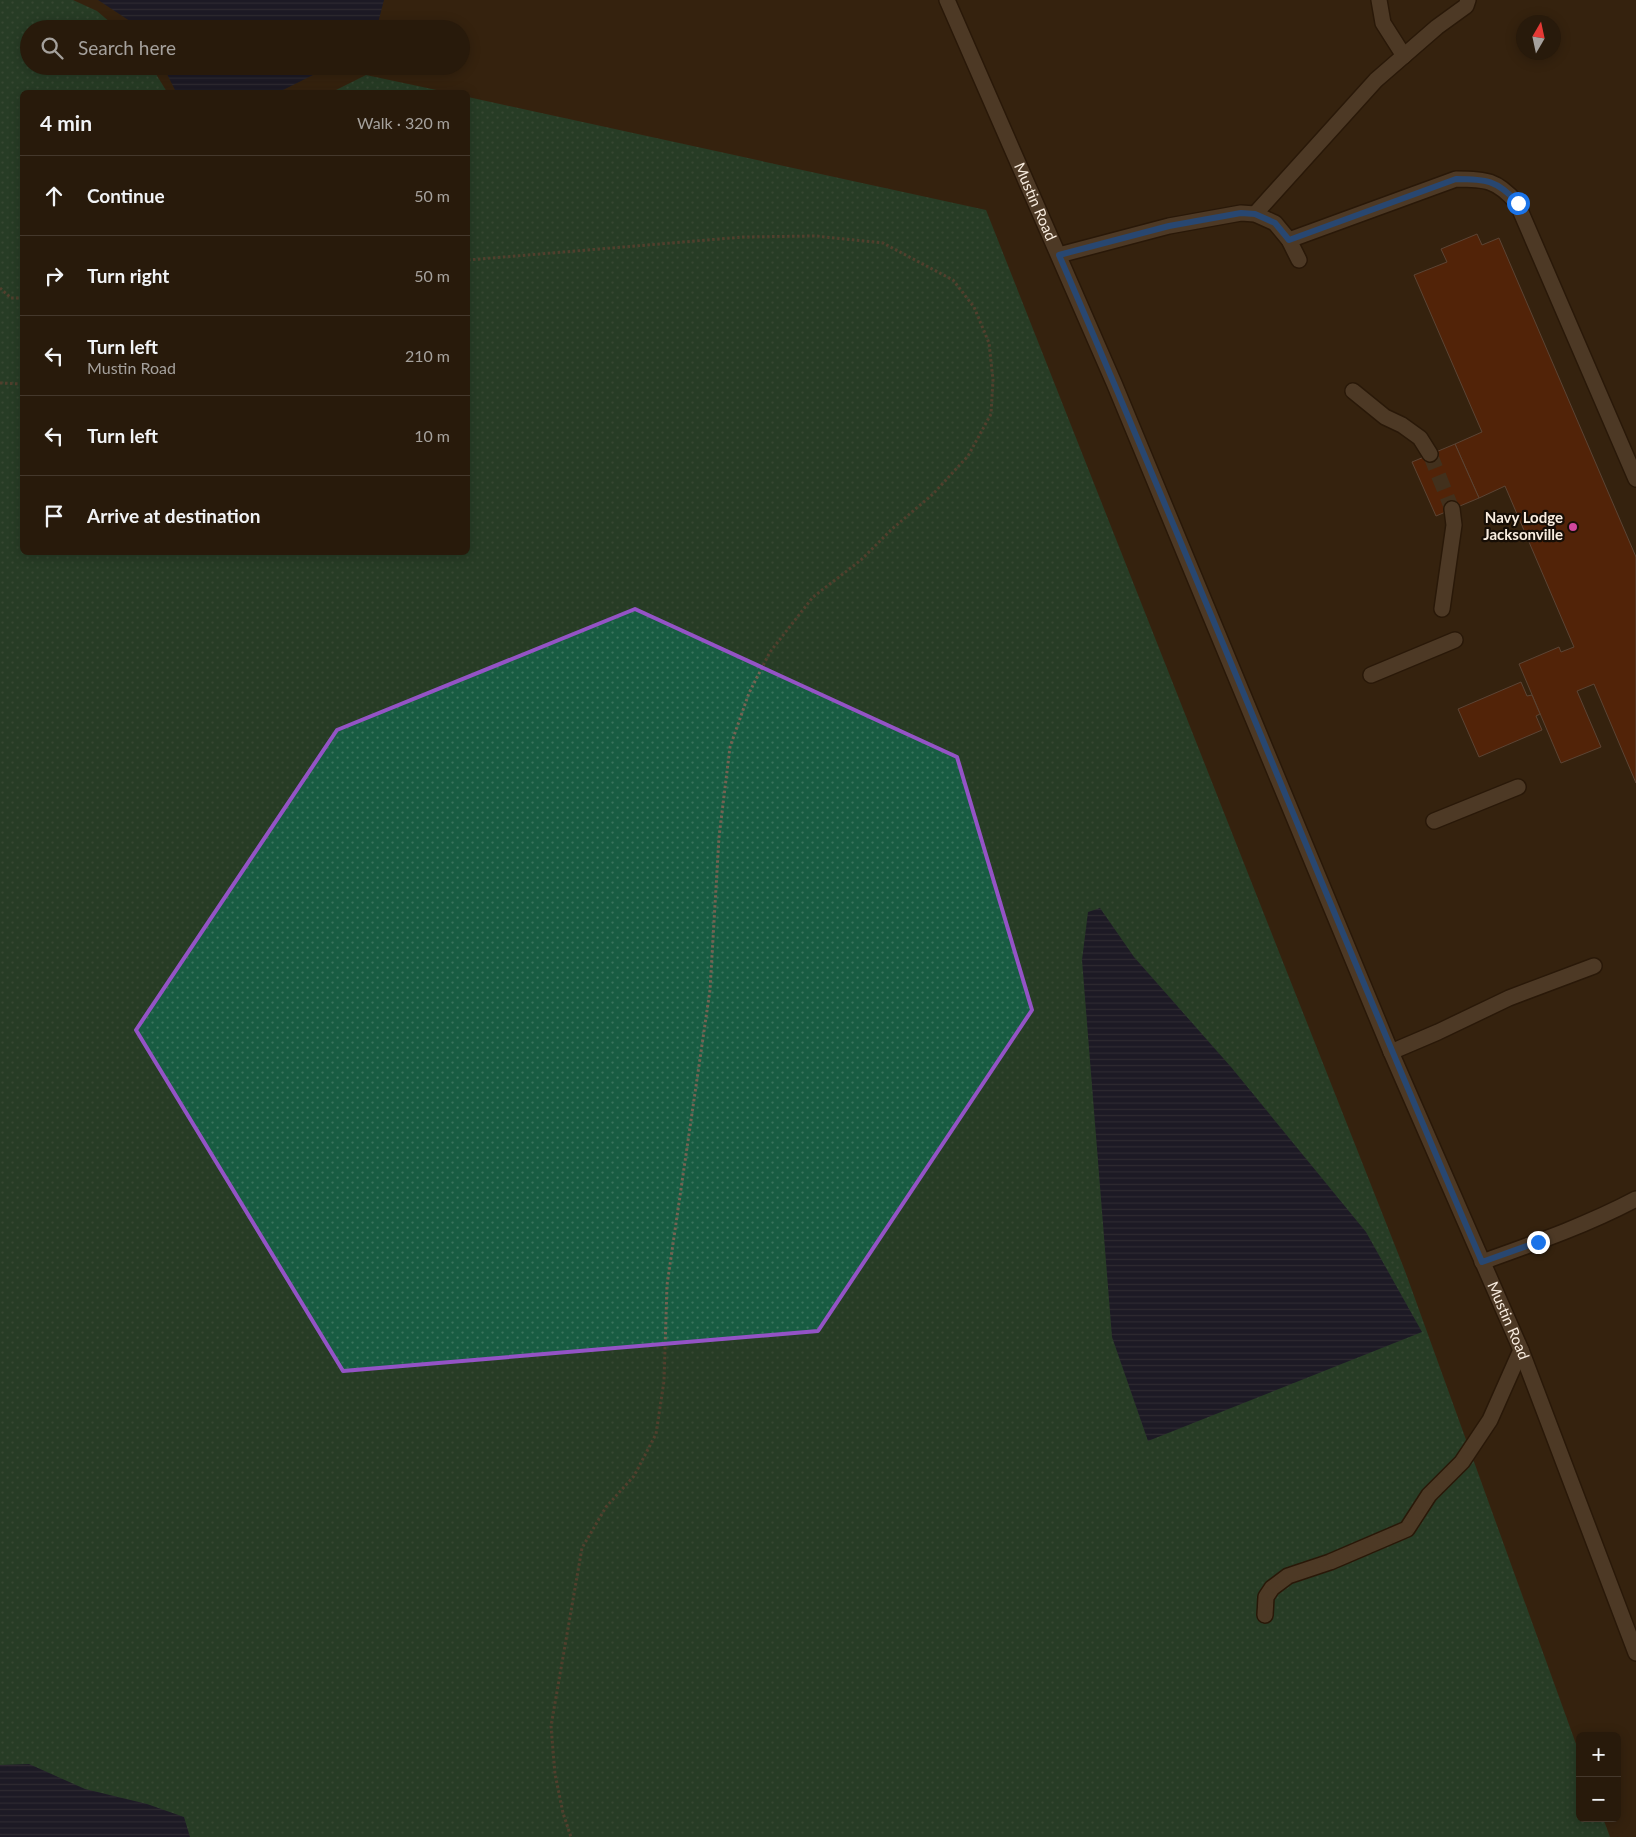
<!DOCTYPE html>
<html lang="en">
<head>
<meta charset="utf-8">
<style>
	:root { --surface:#281a0b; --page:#302314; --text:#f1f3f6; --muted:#a5a19d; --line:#44382c }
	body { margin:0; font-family:Lato,sans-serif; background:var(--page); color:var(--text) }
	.controls { position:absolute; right:15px; bottom:15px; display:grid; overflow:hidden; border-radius:8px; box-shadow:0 2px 12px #0003 }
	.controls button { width:45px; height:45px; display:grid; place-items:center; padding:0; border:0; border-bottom:1px solid var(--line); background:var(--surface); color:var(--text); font:25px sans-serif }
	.compass { position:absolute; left:1516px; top:15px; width:45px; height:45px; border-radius:50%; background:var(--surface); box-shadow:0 2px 12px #0003; rotate:9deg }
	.stop { position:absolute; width:15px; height:15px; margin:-11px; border:4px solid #1a73e8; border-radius:50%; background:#fff }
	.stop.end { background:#1a73e8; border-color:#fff; box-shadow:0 1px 5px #0008 }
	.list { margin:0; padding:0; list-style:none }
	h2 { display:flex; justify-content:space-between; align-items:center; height:65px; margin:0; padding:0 20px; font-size:21px }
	h2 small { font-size:16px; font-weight:400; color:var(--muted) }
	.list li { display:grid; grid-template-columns:32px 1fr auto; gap:15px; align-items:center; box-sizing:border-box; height:80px; padding:0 20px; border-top:1px solid var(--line) }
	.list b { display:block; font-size:19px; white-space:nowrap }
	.list p { margin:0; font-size:16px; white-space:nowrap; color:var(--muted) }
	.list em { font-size:16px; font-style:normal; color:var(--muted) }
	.icon { flex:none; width:28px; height:28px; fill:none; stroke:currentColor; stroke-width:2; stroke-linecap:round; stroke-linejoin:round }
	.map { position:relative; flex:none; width:1636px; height:1837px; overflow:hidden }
	.search { position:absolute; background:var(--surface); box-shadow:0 2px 12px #0003; left:20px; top:20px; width:450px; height:55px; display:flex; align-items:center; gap:12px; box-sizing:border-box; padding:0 18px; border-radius:28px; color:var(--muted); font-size:19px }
	.panel { position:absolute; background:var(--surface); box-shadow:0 2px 12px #0003; left:20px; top:90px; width:450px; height:465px; border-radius:8px }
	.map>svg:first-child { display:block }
	.grass { fill:url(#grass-dots) }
	.water { fill:url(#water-rules) }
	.building { fill:#752500; stroke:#8b6c61 }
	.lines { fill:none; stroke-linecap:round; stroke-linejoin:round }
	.minor-tunnel { stroke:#52412e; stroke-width:15; stroke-dasharray:15 8; stroke-linecap:butt }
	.minor-casing { stroke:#1c0c00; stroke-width:18 }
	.path { stroke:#746352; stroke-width:3; stroke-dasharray:2.5 2.5; stroke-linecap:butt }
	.minor { stroke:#6b5641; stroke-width:15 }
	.route { stroke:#1a73e8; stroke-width:6 }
	.marked { fill:none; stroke:#9453c6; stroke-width:4; stroke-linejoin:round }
	.hotel-dot { fill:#d1479c; stroke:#170e06; stroke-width:2 }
	.labels { text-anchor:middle; stroke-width:4.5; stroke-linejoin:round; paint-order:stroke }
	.street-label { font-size:15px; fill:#f9ede0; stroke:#170e06 }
	.poi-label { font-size:15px; font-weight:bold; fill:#f9ede0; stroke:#170e06; text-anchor:end }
</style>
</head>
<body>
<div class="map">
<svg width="1636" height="1837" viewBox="0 0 1636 1837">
	<defs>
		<pattern id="grass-dots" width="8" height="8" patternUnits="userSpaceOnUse" patternTransform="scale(1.25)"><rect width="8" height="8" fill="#185c42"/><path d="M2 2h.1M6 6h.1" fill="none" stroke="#3a745d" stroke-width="1.8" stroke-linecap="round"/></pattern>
		<pattern id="water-rules" width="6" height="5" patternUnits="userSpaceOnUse" patternTransform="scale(1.25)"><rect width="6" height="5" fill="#001040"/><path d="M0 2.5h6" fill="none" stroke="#26335b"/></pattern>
	</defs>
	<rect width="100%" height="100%" fill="#35230f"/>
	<g class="grass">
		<polygon points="0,0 73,0 97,11 118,29 29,29 29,66 151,66 167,92 22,92 22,552 468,552 468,97 986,210 1405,1271 1580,1755 1580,1818 1603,1818 1610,1837 0,1837"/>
		<polygon points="366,75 446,92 332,92"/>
	</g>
	<g class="water">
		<polygon points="98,0 384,0 378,23 372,29 142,29"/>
		<polygon points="163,66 331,66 279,92 176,92"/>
		<polygon points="1100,908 1134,957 1231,1067 1366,1232 1422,1332 1148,1441 1112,1337 1082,960 1088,912"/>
		<polygon points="29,1764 85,1789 147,1804 184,1817 190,1837 0,1837 0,1765"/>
	</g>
	<g class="building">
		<polygon points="1477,234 1482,245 1499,238 1636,557 1636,783 1594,684 1577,691 1601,747 1561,763 1519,664 1559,647 1561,652 1574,647 1505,486 1479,498 1455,444 1482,432 1414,275 1447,262 1441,249"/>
		<polygon points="1455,444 1479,498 1436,516 1412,462"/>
		<polygon points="1521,682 1527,696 1532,695 1540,714 1536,716 1542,730 1479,757 1458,709"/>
	</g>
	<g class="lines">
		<polyline class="minor-tunnel" points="1430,454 1452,509"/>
		<g class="minor-casing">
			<g id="minor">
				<path id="s1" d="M947 0 1114 383 1391 1052 1521 1350 1636 1653"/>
				<polyline points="1379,0 1383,23 1404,56"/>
				<polyline points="1255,214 1376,80 1437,27 1466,6 1468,0"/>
				<path d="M1289 240 1456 179C1486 179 1497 180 1517 203L1636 479"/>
				<polyline points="1059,255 1169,226 1241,213 1255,214 1275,223 1289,240 1299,260"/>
				<polyline points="1353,391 1385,417 1402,425 1420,438 1430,454"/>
				<polyline points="1442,609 1454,525 1452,509"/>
				<polyline points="1371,675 1455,640"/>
				<polyline points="1434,821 1518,787"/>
				<polyline points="1391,1052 1438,1032 1509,998 1594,966"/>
				<path d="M1482 1262C1535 1243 1587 1225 1636 1199"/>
				<polyline points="1265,1615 1266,1597 1272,1588 1288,1576 1330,1562 1407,1529 1429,1495 1462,1462 1490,1420 1521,1350"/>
			</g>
		</g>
		<g class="path">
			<polyline points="468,260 743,237 816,236 883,243 953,280 974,307 989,343 993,380 991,414 968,456 933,494 892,529 861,560 813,597 770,652 749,693 730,747 719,837 710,990 667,1285 664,1381 656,1434 634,1476 606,1507 582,1548 551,1726 555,1774 563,1813 571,1837"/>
			<polyline points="0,288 11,298 22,298"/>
			<polyline points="0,383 22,384"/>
		</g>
		<use href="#minor" class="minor"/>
	</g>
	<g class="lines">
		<path class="route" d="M1518 203C1497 180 1486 179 1456 179L1289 240 1275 223 1255 214 1241 213 1169 226 1059 255C1204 589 1337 928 1482 1262L1538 1242"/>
	</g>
	<path d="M0 0H1636V1837H0ZM635 609 957 757 1032 1010 818 1331 343 1371 136 1030 337 730Z" fill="#35230f" fill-opacity=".55" fill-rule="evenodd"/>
	<path class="marked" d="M635 609 957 757 1032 1010 818 1331 343 1371 136 1030 337 730Z"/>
	<circle class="hotel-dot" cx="1573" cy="527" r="5"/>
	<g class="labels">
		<g class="street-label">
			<text dy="5" stroke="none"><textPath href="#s1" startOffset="220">Mustin Road</textPath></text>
			<text dy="5" stroke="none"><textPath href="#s1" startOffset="1435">Mustin Road</textPath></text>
		</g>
		<g class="poi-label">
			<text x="1563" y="523">Navy Lodge<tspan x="1563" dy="17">Jacksonville</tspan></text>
		</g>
	</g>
</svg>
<div class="controls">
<button>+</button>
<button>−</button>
</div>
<svg class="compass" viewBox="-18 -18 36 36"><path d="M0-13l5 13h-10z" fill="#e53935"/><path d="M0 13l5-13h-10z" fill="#a5a19d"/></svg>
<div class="stop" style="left:1518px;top:203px"></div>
<div class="stop end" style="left:1538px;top:1242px"></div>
<div class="search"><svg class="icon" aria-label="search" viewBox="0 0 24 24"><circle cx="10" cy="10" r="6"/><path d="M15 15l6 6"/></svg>Search here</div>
<section class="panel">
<h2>4 min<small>Walk · 320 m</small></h2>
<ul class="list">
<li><svg class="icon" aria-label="ahead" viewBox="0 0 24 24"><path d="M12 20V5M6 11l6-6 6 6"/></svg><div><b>Continue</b></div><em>50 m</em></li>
<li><svg class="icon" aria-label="right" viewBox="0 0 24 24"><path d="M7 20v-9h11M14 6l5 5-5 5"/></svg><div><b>Turn right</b></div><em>50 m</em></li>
<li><svg class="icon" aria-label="left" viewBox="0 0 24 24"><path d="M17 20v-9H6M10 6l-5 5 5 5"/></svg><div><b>Turn left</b><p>Mustin Road</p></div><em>210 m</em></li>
<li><svg class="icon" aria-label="left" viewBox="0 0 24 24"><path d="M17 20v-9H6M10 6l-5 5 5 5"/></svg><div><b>Turn left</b></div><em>10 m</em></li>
<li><svg class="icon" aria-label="arrive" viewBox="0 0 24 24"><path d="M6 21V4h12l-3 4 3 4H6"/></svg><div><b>Arrive at destination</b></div></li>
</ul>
</section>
</div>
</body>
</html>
